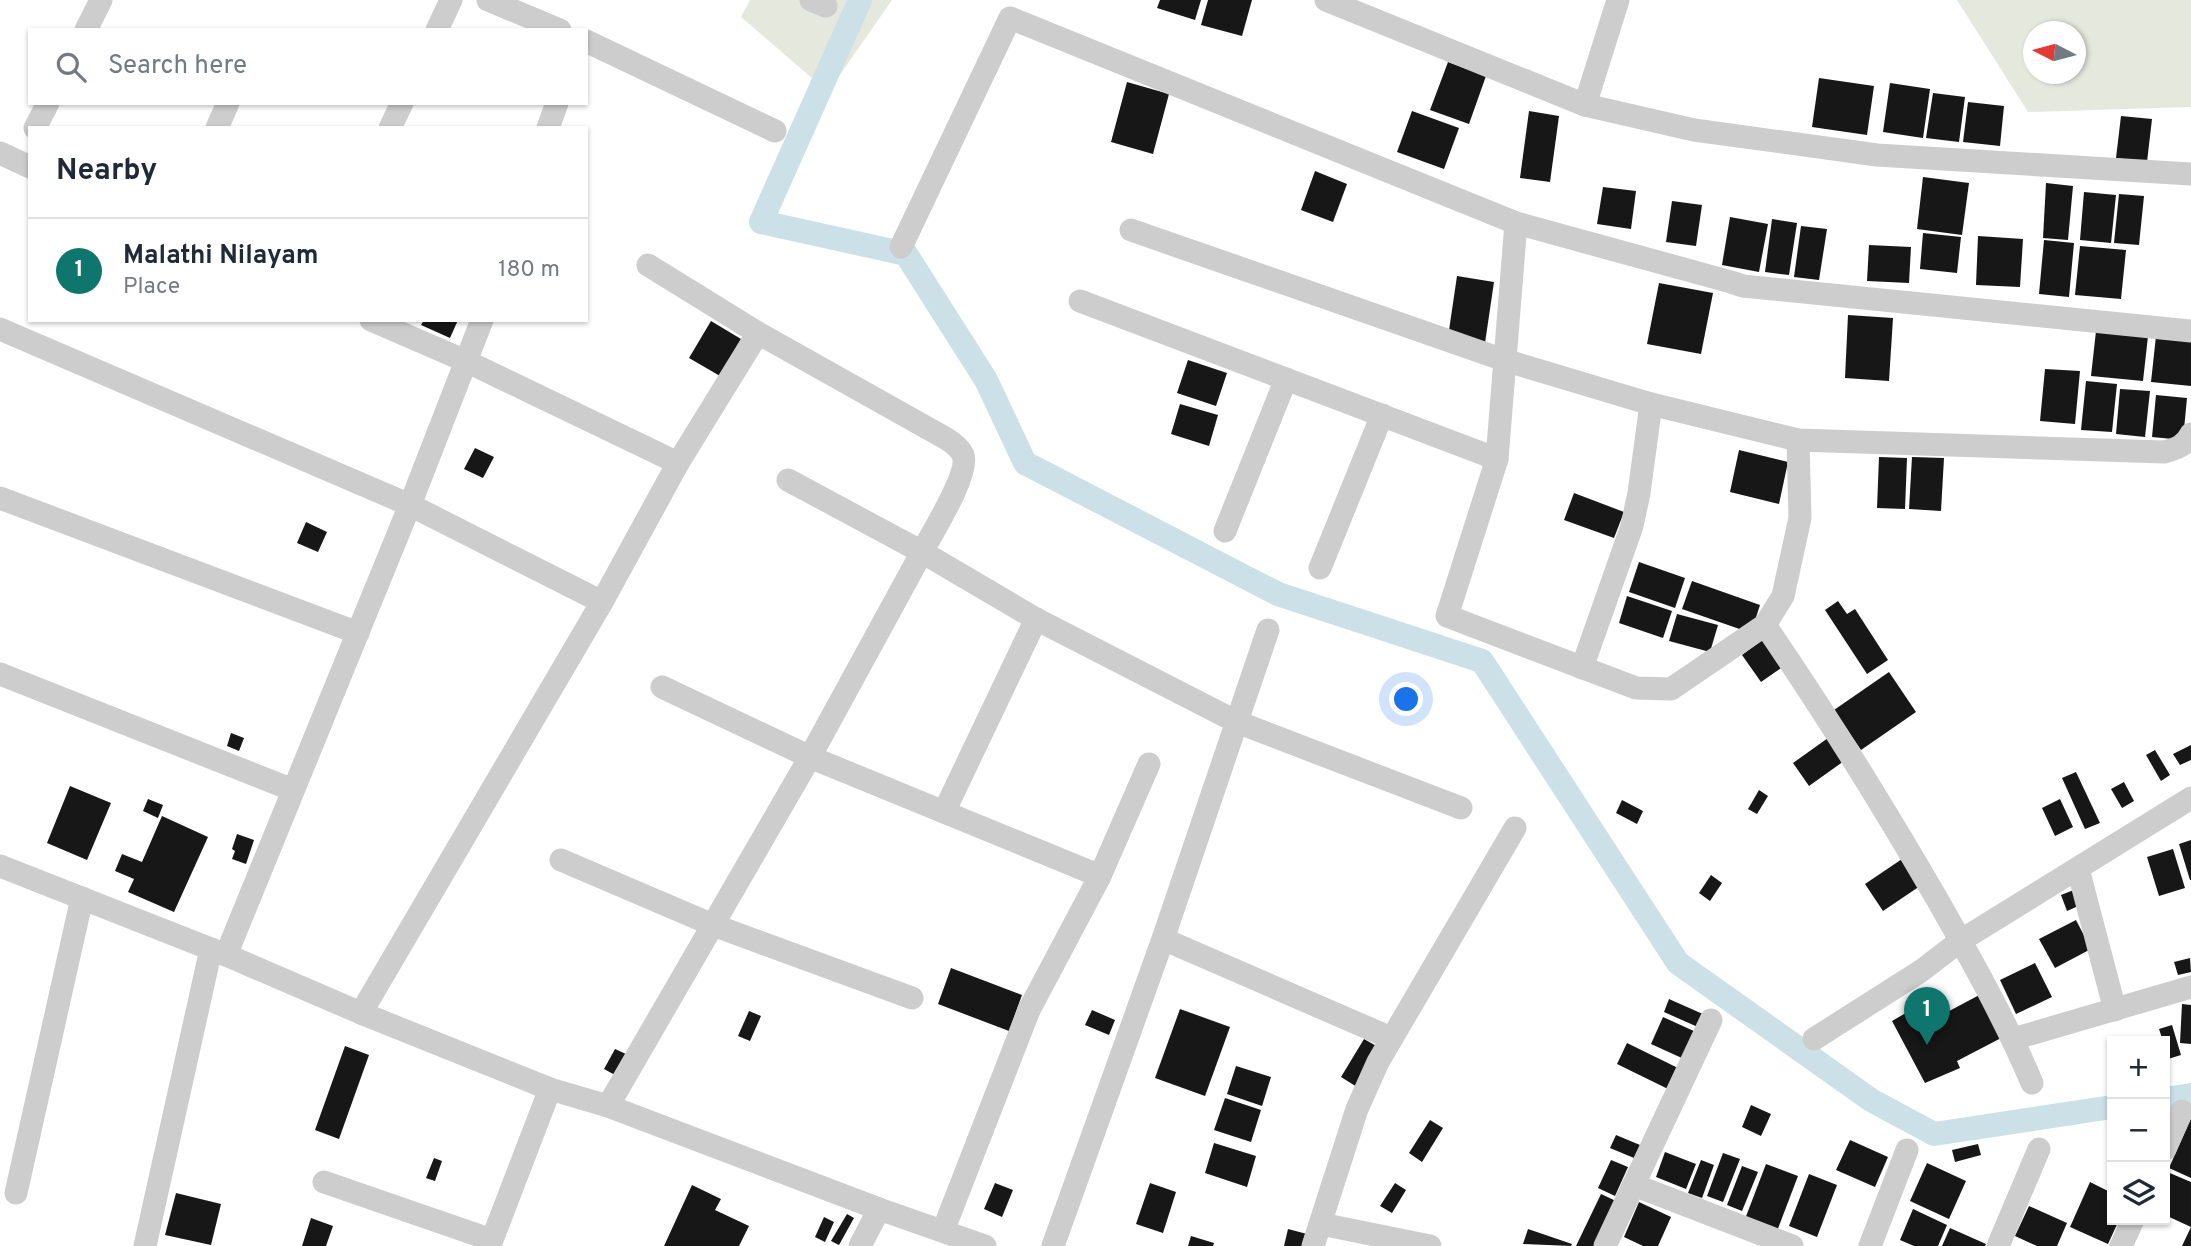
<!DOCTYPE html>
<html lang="en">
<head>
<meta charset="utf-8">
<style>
	:root { --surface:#fff; --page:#f6f6f7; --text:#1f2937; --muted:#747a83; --line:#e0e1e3; --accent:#0f766e }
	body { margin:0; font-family:Overpass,sans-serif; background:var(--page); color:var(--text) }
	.controls { position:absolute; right:21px; bottom:21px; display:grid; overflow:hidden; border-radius:0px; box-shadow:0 2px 5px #0004 }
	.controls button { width:63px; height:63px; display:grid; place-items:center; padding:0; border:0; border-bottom:2px solid var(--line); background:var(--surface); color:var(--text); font:35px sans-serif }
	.compass { position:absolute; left:2023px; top:21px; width:63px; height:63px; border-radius:50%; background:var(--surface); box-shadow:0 2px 5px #0004; rotate:276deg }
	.you { position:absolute; left:1407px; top:700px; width:24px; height:24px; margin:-18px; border:5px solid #fff; border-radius:50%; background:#1a73e8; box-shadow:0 0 0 10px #1a73e833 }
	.badge { display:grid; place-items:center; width:46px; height:46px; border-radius:50%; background:var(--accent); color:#fff; font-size:23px; font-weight:700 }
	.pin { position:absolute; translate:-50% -58px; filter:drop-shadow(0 2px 4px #0008) }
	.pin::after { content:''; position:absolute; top:37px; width:24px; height:21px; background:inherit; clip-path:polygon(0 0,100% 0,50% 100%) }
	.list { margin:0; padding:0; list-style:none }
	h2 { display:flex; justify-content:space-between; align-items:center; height:91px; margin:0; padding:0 28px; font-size:30px }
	h2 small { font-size:23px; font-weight:400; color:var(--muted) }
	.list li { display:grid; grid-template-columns:46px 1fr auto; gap:21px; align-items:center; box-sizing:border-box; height:105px; padding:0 28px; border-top:2px solid var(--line) }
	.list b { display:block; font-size:26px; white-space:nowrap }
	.list p { margin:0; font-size:23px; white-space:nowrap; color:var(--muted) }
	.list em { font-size:23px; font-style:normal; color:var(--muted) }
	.icon { flex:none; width:38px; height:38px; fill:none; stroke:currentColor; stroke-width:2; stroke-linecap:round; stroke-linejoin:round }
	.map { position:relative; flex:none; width:2191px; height:1246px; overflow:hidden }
	.search { position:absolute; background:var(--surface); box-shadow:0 2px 5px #0004; left:28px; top:28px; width:560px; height:77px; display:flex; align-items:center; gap:18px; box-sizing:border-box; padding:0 24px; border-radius:0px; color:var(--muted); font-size:26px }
	.panel { position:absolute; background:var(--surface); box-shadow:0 2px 5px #0004; left:28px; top:126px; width:560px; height:196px; border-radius:0px }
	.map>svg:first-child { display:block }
	.green { fill:#e5e9dd; fill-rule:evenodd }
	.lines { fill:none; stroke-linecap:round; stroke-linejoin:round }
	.canal { stroke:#cce0e7; stroke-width:24 }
	.building { fill:#171717 }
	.minor { stroke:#cdcdcd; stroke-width:23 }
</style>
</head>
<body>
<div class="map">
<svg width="2191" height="1246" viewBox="0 0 2191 1246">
	<rect width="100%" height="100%" fill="#fff"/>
	<g class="green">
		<polygon points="750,0 892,0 828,92 741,17"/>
		<path d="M1957 0H2191V107L2028 112ZM2034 32H2076V74H2034Z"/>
	</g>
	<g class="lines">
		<g class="canal">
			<polyline points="860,0 761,222 906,254 986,380 1025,463 1278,594 1482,661 1678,963 1871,1100 1934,1134 2112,1107"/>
			<polyline points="2165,1099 2191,1095"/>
		</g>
	</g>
	<g class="building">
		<polygon points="1160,0 1201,0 1195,20 1157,8"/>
		<polygon points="1208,0 1252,0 1242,36 1201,25"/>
		<polygon points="1448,62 1486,76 1469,124 1430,110"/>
		<polygon points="1819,78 1874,86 1867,135 1812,127"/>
		<polygon points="1127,82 1169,94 1153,154 1111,142"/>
		<polygon points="1890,83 1930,89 1923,138 1883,132"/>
		<polygon points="1933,93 1965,97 1959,142 1926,138"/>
		<polygon points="1968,102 2004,106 2000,146 1963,142"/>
		<polygon points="1412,111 1459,128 1444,169 1397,152"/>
		<polygon points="1529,111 1559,116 1550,182 1520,178"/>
		<polygon points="2121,116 2152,119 2147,162 2116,158"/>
		<polygon points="1315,171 1347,184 1333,222 1301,210"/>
		<polygon points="1923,177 1969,183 1962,235 1917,229"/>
		<polygon points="2046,183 2073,186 2068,240 2043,238"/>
		<polygon points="1603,187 1636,191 1631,229 1597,224"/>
		<polygon points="2084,192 2116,195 2111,243 2080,240"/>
		<polygon points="2119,194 2144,196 2139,245 2114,243"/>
		<polygon points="1672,201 1702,205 1696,246 1666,242"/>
		<polygon points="1730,217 1768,224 1759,272 1722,265"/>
		<polygon points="1772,219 1797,223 1789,275 1765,272"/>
		<polygon points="1801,226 1827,229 1819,280 1794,277"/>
		<polygon points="1923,233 1961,237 1957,273 1920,269"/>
		<polygon points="1978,236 2023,239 2020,287 1976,285"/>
		<polygon points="2044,240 2074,243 2069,297 2039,294"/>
		<polygon points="1869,245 1911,247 1909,283 1867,281"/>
		<polygon points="2080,246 2126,250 2121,299 2075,295"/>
		<polygon points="1457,276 1494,282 1485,343 1448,337"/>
		<polygon points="1659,283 1713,293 1701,354 1647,344"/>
		<polygon points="1848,315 1893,318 1889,381 1845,378"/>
		<polygon points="424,320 458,320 450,338 421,325"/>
		<polygon points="711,321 741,339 720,376 689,358"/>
		<polygon points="2096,331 2148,336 2143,381 2091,376"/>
		<polygon points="2156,336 2191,339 2191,386 2151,382"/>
		<polygon points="1188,360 1227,373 1216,406 1177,393"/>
		<polygon points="2045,369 2080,371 2075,424 2040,421"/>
		<polygon points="2086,381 2117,384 2112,432 2081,430"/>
		<polygon points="2120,389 2150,391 2145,437 2116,434"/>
		<polygon points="2156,395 2187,398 2183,440 2152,437"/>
		<polygon points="1180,404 1218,415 1209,446 1171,434"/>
		<polygon points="475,448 494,457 483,478 464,469"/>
		<polygon points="1739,450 1788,462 1779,504 1730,492"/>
		<polygon points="1879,457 1907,458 1905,509 1877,508"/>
		<polygon points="1912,457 1944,458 1941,511 1909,509"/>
		<polygon points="1574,493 1624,512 1614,538 1564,520"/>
		<polygon points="306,522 327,532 318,552 297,543"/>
		<polygon points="1639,562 1685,578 1675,608 1629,592"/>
		<polygon points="1692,581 1760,605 1751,633 1682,609"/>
		<polygon points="1627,596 1672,611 1663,638 1619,623"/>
		<polygon points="1838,601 1847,614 1855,609 1888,660 1867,674 1825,610"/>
		<polygon points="1677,614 1718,625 1710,652 1669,641"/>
		<polygon points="1765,638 1784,666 1761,682 1742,655"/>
		<polygon points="1889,672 1916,712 1861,750 1834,710"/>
		<polygon points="231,733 244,738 239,751 227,746"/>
		<polygon points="1828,738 1844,761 1809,786 1793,763"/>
		<polygon points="2191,745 2191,760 2180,765 2173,754"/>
		<polygon points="2155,750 2170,775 2161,781 2146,755"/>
		<polygon points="2076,772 2100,823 2085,829 2062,778"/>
		<polygon points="2124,782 2134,801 2122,808 2111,789"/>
		<polygon points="70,786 111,803 87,860 47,843"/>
		<polygon points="1759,790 1768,796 1757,814 1748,809"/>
		<polygon points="148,799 163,805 158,818 143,811"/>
		<polygon points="2060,799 2073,827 2055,836 2042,808"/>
		<polygon points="1622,800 1643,811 1637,824 1616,813"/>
		<polygon points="162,816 208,837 174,912 128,892 134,879 115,871 122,854 142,862"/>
		<polygon points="237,834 254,840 246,864 232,859 235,851 232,849"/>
		<polygon points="2191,840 2191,880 2190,880 2179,844"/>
		<polygon points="2173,849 2185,888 2159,896 2147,857"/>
		<polygon points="1905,857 1923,884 1883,911 1865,884"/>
		<polygon points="1711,875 1722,883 1710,901 1699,893"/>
		<polygon points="2079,888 2085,903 2067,911 2061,895"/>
		<polygon points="2076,920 2091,949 2055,968 2039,939"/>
		<polygon points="2190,958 2191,972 2178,975 2174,962"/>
		<polygon points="2035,963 2052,997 2016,1014 2000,980"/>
		<polygon points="951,968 1022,995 1009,1031 938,1004"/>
		<polygon points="1983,993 2005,1036 1957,1061 1960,1068 1925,1083 1892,1021 1930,999 1938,1017"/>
		<polygon points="1669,999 1705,1015 1700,1028 1664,1012"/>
		<polygon points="2182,1004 2191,1005 2191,1044 2180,1043"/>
		<polygon points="1180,1009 1230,1027 1205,1096 1155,1078"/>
		<polygon points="1092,1010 1115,1020 1109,1035 1085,1025"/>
		<polygon points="749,1011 761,1016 750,1041 738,1036"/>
		<polygon points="1663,1017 1696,1032 1684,1059 1651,1044"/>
		<polygon points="2172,1025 2181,1055 2168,1059 2165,1041 2163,1041 2159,1029"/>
		<polygon points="1364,1039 1380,1048 1357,1087 1341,1077"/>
		<polygon points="1627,1043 1678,1068 1668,1089 1617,1064"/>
		<polygon points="345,1046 369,1055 339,1139 315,1130"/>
		<polygon points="615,1049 626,1054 615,1075 604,1069"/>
		<polygon points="1236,1066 1271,1077 1262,1106 1227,1094"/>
		<polygon points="1225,1098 1261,1110 1251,1142 1214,1130"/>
		<polygon points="1751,1105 1771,1114 1761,1136 1742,1127"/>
		<polygon points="2191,1118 2191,1178 2169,1168"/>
		<polygon points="1430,1120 1443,1128 1422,1162 1409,1153"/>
		<polygon points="1616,1135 1640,1145 1634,1158 1610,1148"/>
		<polygon points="1850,1140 1888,1157 1875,1187 1836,1170"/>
		<polygon points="1214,1143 1256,1156 1247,1187 1205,1173"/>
		<polygon points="1978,1144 1981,1155 1955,1162 1952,1150"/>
		<polygon points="1665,1152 1696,1164 1686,1189 1656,1177"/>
		<polygon points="1723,1153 1740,1159 1723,1202 1707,1196"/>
		<polygon points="434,1158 442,1161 435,1181 426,1178"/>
		<polygon points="1611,1160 1628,1167 1615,1196 1598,1188"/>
		<polygon points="1701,1160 1714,1165 1702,1198 1688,1193"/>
		<polygon points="1927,1163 1966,1181 1949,1219 1910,1201"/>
		<polygon points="1766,1164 1798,1176 1777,1231 1745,1219"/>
		<polygon points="1742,1166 1758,1172 1742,1211 1727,1205"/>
		<polygon points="2165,1171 2191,1182 2191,1246 2182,1246 2191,1227 2165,1215"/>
		<polygon points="1809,1174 1837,1185 1817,1237 1789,1226"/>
		<polygon points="2090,1182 2112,1193 2112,1220 2119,1220 2108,1244 2070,1227"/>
		<polygon points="995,1183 1013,1190 1002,1217 984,1209"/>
		<polygon points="1150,1183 1176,1192 1163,1233 1136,1224"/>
		<polygon points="1395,1183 1406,1190 1392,1213 1380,1206"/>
		<polygon points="692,1185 721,1199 715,1210 749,1226 739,1246 664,1246"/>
		<polygon points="176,1193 221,1204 211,1245 165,1235"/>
		<polygon points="1601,1194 1616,1201 1595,1246 1576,1246"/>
		<polygon points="1639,1202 1671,1217 1658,1246 1643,1246 1624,1237"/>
		<polygon points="2029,1206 2067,1223 2057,1246 2037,1246 2015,1236"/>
		<polygon points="1913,1209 1947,1225 1938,1246 1914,1246 1900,1240"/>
		<polygon points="847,1214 854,1218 839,1245 831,1241"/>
		<polygon points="824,1217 834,1222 825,1242 815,1237"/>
		<polygon points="311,1218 333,1226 326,1246 302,1246"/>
		<polygon points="1950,1228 1986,1244 1985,1246 1942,1246"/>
		<polygon points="1288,1229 1307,1234 1304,1246 1284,1246"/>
		<polygon points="1528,1229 1572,1244 1571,1246 1523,1244"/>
		<polygon points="1191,1236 1214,1243 1213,1246 1188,1246"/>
	</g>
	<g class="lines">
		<g class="minor">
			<polyline points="488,0 560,30"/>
			<polyline points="811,0 826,6"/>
			<polyline points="1326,0 1585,105 1694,130 1877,155 2191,174"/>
			<polyline points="86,30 101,0"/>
			<polyline points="437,30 451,0"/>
			<polyline points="586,41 775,131"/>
			<polyline points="1585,105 1618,0"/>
			<polyline points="35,128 48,103"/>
			<polyline points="217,128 228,103"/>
			<polyline points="390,128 402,103"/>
			<polyline points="548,128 557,103"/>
			<polyline points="0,153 30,167"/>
			<path d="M1131 230 1504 360 1651 404 1798 440 2164 452C2176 449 2185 446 2191 434"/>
			<polyline points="901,247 1010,18 1516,223 1731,282 1743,286 2191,331"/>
			<polyline points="1080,301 1497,459 1516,223"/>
			<polyline points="371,320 468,362 678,463"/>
			<polyline points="0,329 410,505 602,602"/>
			<path d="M758 333 947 439C953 443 960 448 963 455 970 473 932 533 922 552L788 480"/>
			<polyline points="1497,459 1447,616 1636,688 1671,689 1765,625 1783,596 1800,518 1798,440"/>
			<polyline points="0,498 358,633"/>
			<polyline points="1225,531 1286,379"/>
			<polyline points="1320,568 1382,415"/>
			<path d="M1765 625C1826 714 1883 806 1937 899 1971 959 2005 1019 2032 1083"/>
			<polyline points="1582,668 1632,526 1639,493 1651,404"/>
			<polyline points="0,674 293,790"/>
			<polyline points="662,687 810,757 1100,876"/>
			<polyline points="944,812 1036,619"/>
			<polyline points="561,860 713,925 912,998"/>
			<polyline points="0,866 226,955 361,1013 550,1089 608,1106 879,1209 985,1246"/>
			<polyline points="2078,869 2115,1010"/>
			<polyline points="1163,939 1268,630"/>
			<polyline points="226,955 410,505 482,320"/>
			<polyline points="361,1013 602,602 678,463 758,333 648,265"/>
			<polyline points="1814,1039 1921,971 1960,941 2191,798"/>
			<polyline points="2013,1039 2191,987"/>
			<polyline points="608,1106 810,757 922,552 1036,619 1237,722 1461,808"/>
			<polyline points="2165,1149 2182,1111"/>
			<polyline points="324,1182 492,1240 550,1089"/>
			<polyline points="1634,1185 1792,1246"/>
			<polyline points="16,1193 82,898"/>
			<polyline points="1321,1224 1430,1246"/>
			<polyline points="943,1231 1029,1010 1100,876 1149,764"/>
			<polyline points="145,1246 211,949"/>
			<polyline points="860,1246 879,1209"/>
			<polyline points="1053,1246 1163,939 1391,1038"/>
			<polyline points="1313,1246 1357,1109 1378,1062 1515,828"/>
			<polyline points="1605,1246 1711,1020"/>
			<polyline points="1870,1246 1907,1150"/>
			<polyline points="1998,1246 2039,1149"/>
			<polyline points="2121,1246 2133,1220"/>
		</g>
	</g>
</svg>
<div class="controls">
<button>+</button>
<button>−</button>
<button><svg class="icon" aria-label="layers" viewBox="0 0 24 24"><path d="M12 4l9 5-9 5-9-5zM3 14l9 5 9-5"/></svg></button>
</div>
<svg class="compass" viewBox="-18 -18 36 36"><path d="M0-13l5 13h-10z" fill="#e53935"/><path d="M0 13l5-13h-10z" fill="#747a83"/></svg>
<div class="you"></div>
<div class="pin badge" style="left:1927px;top:1045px">1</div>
<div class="search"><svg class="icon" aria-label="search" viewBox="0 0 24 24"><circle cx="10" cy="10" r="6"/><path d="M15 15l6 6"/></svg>Search here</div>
<section class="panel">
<h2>Nearby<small></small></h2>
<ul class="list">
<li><span class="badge">1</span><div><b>Malathi Nilayam</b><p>Place</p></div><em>180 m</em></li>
</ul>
</section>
</div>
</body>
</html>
